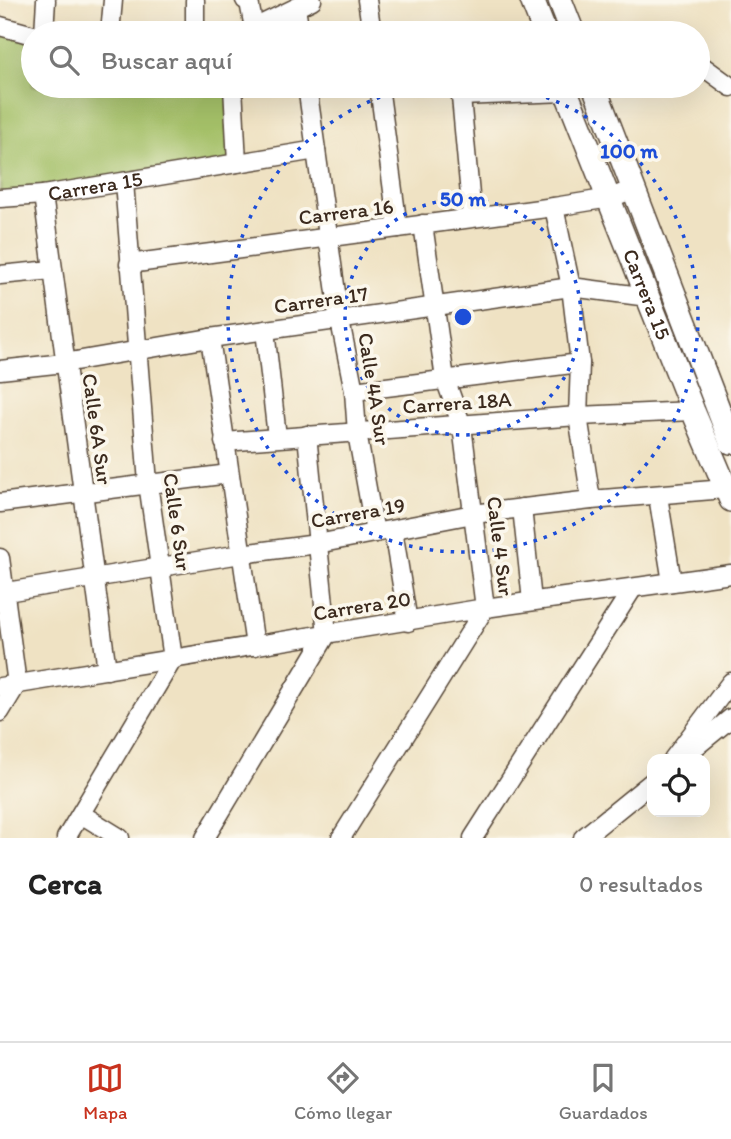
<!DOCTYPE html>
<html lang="es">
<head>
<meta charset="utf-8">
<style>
	:root { --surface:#fff; --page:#f2f2f2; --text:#222; --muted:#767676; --line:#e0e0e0; --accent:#c8321e }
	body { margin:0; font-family:Itim,sans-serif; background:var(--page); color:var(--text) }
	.controls { position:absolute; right:21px; bottom:21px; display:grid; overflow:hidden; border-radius:14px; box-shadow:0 7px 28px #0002 }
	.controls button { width:63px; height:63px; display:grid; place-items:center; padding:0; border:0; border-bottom:2px solid var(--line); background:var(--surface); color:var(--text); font:35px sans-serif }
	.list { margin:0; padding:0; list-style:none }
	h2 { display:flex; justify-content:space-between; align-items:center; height:91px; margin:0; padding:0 28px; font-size:30px }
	h2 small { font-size:23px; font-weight:400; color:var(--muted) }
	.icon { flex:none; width:38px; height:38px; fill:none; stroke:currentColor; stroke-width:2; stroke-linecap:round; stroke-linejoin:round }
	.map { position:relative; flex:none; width:731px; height:838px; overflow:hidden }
	.search { position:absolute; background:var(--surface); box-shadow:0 7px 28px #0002; left:21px; right:21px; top:21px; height:77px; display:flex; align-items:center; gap:18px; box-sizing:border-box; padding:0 24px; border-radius:38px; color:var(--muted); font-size:26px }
	.sheet { height:203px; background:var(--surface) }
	nav { display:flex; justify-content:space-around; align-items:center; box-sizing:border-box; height:98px; border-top:2px solid var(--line); background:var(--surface); font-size:19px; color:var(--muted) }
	nav a { display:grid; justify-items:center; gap:4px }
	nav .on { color:var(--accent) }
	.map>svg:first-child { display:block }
	.green { fill:#a4c067; stroke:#707542; stroke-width:2 }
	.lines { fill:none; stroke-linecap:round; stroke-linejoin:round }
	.minor-casing { stroke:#564637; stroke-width:21 }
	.major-casing { stroke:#564637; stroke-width:26 }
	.minor { stroke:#fff; stroke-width:18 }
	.major { stroke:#fff; stroke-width:23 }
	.ring { fill:none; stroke:#1d4ed8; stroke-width:3.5; stroke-dasharray:3.5 7 }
	.labels { text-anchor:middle; stroke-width:7; stroke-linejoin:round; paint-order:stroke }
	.street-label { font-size:21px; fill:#3b2a1e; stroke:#fbf7ec }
	.centre { fill:#1d4ed8; stroke:#fbf7ec; stroke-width:3.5 }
	.ring-label { font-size:21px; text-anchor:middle; font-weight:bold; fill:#1d4ed8; stroke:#fbf7ec; stroke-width:7; stroke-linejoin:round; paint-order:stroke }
</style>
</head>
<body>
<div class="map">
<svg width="731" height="838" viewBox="0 0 731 838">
	<rect width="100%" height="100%" fill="#fbf7ec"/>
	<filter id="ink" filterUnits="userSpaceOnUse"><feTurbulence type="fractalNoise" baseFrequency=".0143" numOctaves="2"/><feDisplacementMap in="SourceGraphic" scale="14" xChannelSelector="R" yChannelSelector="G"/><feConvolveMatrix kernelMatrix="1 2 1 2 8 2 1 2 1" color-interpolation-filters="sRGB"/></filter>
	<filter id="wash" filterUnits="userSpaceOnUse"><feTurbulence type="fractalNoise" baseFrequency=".00686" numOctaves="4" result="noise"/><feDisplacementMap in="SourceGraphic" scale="28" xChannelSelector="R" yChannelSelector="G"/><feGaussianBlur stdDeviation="1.57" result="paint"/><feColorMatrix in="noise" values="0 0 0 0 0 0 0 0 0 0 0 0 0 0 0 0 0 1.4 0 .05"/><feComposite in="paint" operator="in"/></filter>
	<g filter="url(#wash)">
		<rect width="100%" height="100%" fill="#efe2c3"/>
		<polygon class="green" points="0,26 33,35 33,86 233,86 237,163 0,198"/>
	</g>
	<g filter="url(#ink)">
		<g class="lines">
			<g class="minor-casing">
				<g id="minor">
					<polyline points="245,0 249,2 254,28"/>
					<polyline points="367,0 372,33"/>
					<polyline points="296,8 300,33"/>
					<polyline points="0,26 33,35"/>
					<polyline points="44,33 46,0"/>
					<polyline points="110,33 113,0"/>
					<polyline points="195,33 195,0"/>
					<polyline points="244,33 312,0"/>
					<polyline points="698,63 731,87"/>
					<polyline points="233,86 237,163"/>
					<polyline points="307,86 340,321 354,391 357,433 375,533"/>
					<polyline points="379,86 398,228"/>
					<polyline points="460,86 472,217"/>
					<polyline points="461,96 567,92"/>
					<polyline points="43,195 107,670"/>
					<path id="s1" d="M0 198 43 195 316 150"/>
					<polyline points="554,207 571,287 580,363 578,416 591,500"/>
					<polyline points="129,264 554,207 610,198 634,189"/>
					<polyline points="0,275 52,270"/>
					<polyline points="265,330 277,437"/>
					<polyline points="210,338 255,646"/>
					<polyline points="0,370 64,363 210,338 571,287 648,297"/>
					<polyline points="354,391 580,363"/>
					<polyline points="224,442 578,416 693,411"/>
					<polyline points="658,496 672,582"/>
					<polyline points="0,503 229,474"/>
					<polyline points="522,508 532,601"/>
					<polyline points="393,530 408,622"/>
					<polyline points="0,558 17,684 0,712"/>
					<polyline points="0,593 241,554 317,544 473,514 591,500 725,489"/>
					<polyline points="0,687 485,608 731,574"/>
					<polyline points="683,757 731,718"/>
					<polyline points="673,759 731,682"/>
					<polyline points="81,814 120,838"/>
					<polyline points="66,838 173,659 148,483 124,182"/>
					<polyline points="205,838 327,634 307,435"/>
					<polyline points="341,838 485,608 462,426 445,379 423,224"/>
					<polyline points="473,838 633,588"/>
					<polyline points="583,838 652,782"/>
				</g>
			</g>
			<g class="major-casing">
				<g id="major">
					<polyline points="532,0 545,33"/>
					<polyline points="560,0 573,33"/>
					<path id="s2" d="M564 86 693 411 731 500"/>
					<polyline points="594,86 731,442"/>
				</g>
			</g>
			<use href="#minor" class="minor"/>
			<use href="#major" class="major"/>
		</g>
	</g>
	<g class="ring">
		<circle cx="463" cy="317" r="118"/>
		<path d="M506 86A235 235 0 1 1 420 86"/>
	</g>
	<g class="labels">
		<g class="street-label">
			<text dy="7" stroke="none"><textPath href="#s1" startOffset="96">Carrera 15</textPath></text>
			<text transform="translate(346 212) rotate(-7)" y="7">Carrera 16</text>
			<text dy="7" stroke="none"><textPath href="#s2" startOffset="224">Carrera 15</textPath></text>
			<text transform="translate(321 300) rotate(-8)" y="7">Carrera 17</text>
			<text transform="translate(374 389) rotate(81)" y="7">Calle 4A Sur</text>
			<text transform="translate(457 403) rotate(-4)" y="7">Carrera 18A</text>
			<text transform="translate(97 429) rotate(82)" y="7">Calle 6A Sur</text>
			<text transform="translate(358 513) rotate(-10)" y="7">Carrera 19</text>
			<text transform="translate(177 522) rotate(82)" y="7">Calle 6 Sur</text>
			<text transform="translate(500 546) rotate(83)" y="7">Calle 4 Sur</text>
			<text transform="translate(362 606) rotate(-9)" y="7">Carrera 20</text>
		</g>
	</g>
	<circle cx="463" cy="317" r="10" class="centre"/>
	<g class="ring-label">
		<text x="629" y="158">100 m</text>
		<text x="463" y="206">50 m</text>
	</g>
</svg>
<div class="controls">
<button><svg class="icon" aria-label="locate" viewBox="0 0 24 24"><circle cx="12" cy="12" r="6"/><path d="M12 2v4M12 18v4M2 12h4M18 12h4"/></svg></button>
</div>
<div class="search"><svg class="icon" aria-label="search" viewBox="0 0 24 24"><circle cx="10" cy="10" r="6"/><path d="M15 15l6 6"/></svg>Buscar aquí</div>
</div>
<section class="sheet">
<h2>Cerca<small>0 resultados</small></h2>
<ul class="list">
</ul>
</section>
<nav>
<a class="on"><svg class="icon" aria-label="map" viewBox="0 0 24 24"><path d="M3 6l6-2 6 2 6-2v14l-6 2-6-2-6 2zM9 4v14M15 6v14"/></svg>Mapa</a>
<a><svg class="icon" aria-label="directions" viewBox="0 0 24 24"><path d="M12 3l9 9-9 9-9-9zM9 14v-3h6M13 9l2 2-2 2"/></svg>Cómo llegar</a>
<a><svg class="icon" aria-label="saved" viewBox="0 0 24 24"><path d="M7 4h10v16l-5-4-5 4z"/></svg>Guardados</a>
</nav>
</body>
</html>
